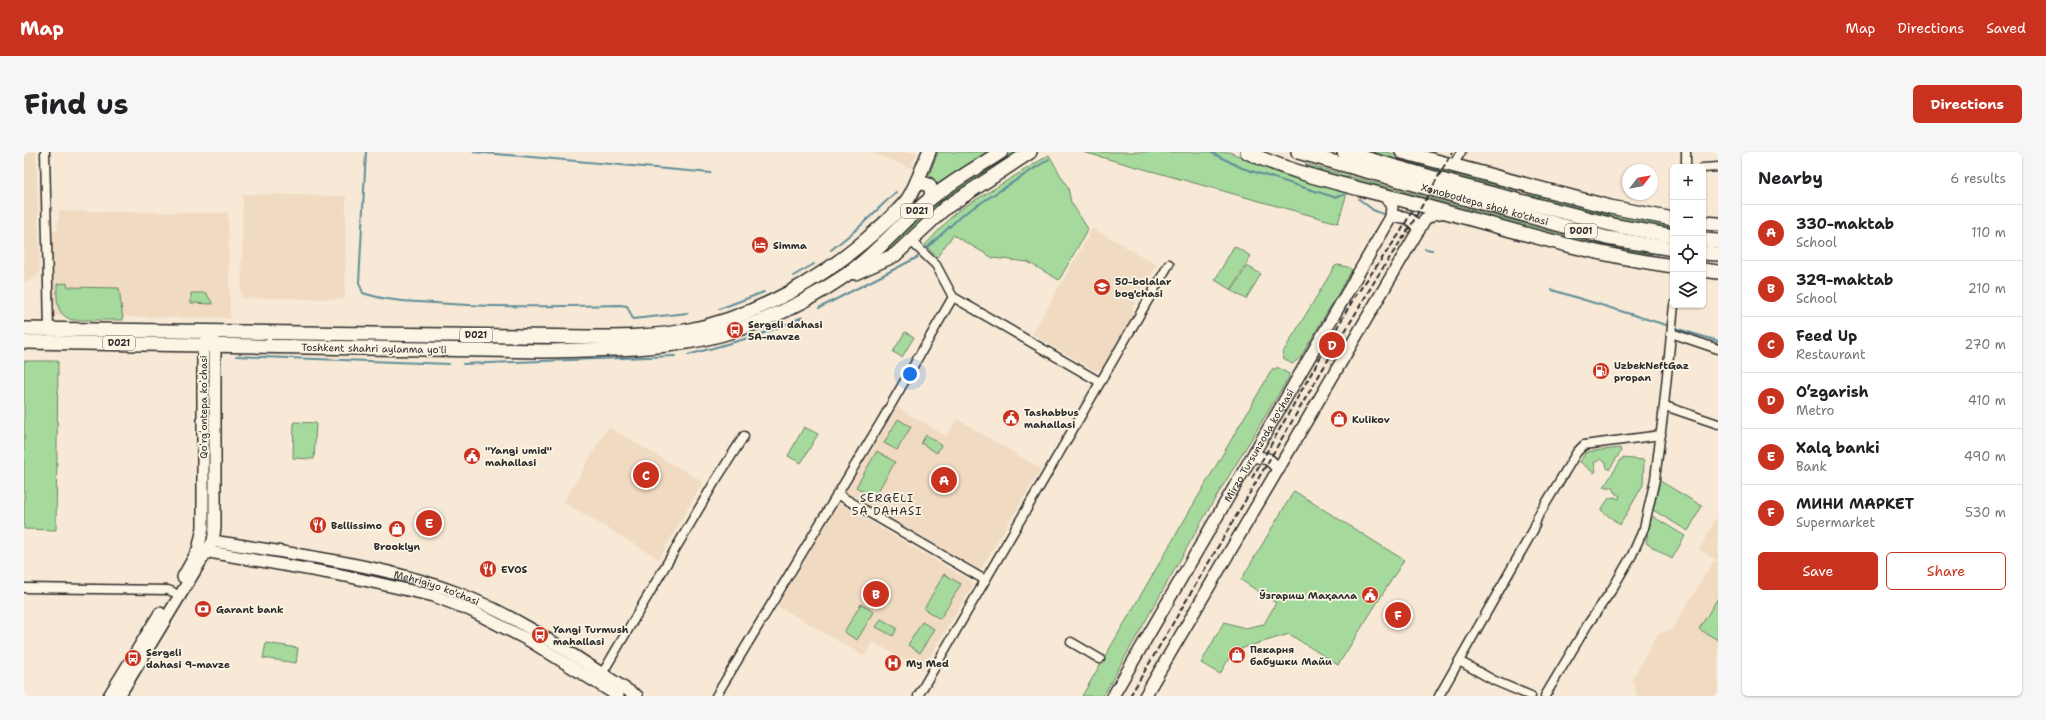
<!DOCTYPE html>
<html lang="en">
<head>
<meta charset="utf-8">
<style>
	:root { --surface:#fff; --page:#f6f6f6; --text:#202124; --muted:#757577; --line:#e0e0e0; --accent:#c8321e }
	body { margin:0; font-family:"Shantell Sans",sans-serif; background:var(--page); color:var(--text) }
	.controls { position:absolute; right:12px; top:12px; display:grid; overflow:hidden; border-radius:6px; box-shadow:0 1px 3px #0004 }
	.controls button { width:36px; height:36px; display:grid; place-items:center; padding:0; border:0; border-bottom:1px solid var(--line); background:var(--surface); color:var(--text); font:20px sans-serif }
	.compass { position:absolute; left:1598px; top:12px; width:36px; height:36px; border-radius:50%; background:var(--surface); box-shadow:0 1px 3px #0004; rotate:59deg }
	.you { position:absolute; left:886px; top:222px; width:14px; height:14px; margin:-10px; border:3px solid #fff; border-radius:50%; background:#1a73e8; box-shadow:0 0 0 6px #1a73e833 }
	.badge { display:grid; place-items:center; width:26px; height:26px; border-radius:50%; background:var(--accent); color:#fff; font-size:13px; font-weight:700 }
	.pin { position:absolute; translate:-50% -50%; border:2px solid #fff; box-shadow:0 1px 4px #0006 }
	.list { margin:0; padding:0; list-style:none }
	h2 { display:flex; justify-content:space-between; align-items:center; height:52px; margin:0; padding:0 16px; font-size:17px }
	h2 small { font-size:13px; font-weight:400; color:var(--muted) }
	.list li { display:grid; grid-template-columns:26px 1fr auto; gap:12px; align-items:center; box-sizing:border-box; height:56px; padding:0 16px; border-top:1px solid var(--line) }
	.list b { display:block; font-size:15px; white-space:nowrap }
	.list p { margin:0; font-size:13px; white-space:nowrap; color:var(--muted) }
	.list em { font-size:13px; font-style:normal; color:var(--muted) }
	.actions { display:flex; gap:8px; padding:12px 16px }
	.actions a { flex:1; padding:9px 0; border:1px solid var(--accent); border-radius:6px; text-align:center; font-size:14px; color:var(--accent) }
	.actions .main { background:var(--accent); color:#fff }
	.icon { flex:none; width:22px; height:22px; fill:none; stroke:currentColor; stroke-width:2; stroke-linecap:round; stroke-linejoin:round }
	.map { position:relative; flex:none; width:1694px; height:544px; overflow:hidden; border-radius:6px }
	header { display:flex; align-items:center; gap:24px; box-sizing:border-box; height:56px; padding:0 20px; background:var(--accent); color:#fff }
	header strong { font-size:19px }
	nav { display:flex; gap:22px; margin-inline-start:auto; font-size:14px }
	.intro { display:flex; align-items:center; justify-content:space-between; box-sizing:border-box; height:96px; padding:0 24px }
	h1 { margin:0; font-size:28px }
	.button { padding:10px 18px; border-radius:6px; background:var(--accent); color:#fff; font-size:14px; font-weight:700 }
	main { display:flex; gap:24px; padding:0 24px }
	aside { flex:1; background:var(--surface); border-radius:6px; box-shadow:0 1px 3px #0004 }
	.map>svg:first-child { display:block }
	.built { fill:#f1dac2 }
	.green { fill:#a6da9d; stroke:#688264 }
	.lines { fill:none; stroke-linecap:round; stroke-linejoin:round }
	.stream { stroke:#608d99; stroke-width:2 }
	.minor-casing { stroke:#2b2b2b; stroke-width:11 }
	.secondary-casing { stroke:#2b2b2b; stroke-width:14 }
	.trunk-casing { stroke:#2b2b2b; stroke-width:16 }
	.minor { stroke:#fcf5e5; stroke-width:8 }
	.secondary { stroke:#fcf5e5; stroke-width:11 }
	.trunk { stroke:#fcf5e5; stroke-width:13 }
	.rail { stroke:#2b2b2b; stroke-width:2; stroke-dasharray:6 3; stroke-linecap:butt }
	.labels { text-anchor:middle; stroke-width:3.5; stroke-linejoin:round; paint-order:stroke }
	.shield { fill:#fcf5e5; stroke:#6a6863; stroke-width:1 }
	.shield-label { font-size:9px; font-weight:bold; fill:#2b2b2b }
	.street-label { font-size:10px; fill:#2b2b2b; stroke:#fcf5e5 }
	.poi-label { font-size:10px; font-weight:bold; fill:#2b2b2b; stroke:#fcf5e5; text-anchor:start }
	.neighbourhood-label { font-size:11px; letter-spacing:1px; fill:#2b2b2b; stroke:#fcf5e5 }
</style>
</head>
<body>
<header>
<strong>Map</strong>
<nav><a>Map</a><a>Directions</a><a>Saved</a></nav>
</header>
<div class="intro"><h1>Find us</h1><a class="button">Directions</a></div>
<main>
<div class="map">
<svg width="1694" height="544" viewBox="0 0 1694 544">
	<rect width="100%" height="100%" fill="#f7e9d5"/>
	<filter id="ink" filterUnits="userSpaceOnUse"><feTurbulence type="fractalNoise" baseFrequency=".025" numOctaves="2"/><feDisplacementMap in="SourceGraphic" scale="8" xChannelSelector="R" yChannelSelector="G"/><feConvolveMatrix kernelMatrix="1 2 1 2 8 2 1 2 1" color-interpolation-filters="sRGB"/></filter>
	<g filter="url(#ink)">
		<g class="built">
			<polygon points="0,0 12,0 16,121 9,127 0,131"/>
			<polygon points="846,0 893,0 887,16"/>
			<polygon points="219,42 322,44 321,147 217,146"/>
			<polygon points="35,59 204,61 206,166 31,164 26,79 33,79"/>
			<polygon points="1069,76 1133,113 1108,156 1111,159 1077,218 1070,218 1008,182"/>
			<polygon points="873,255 922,284 933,267 1017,317 956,418 822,340"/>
			<polygon points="584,275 679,330 635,407 540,350"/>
			<polygon points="815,351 950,431 898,518 849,490 840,504 754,454"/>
			<polygon points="1694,363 1694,409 1675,398"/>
			<polygon points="1690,408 1694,411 1694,540 1691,544 1613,544 1608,528 1633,483 1648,477"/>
		</g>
		<g class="green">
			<polygon points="914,0 963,0 912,33 910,27 905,23"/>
			<polygon points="989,0 999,0 879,93 852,108 917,47"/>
			<polygon points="1059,0 1205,0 1255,20 1323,41 1314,71"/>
			<polygon points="1346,0 1362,0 1489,34 1492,40"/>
			<polygon points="1025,3 1044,36 1047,50 1064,77 1035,128 1004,110 969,106 929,83 913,105 901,93 932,60"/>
			<polygon points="1281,12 1540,83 1627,102 1634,106 1611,105 1287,18"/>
			<polygon points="1507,39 1649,72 1649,77 1595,67 1506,44 1504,41"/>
			<polygon points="1210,94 1227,104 1207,138 1191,128"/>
			<polygon points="1314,113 1324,115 1328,118 1276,206 1268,212 1259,206 1260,203 1258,202 1311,114"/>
			<polygon points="1223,114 1237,122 1222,147 1208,139"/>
			<path d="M43 131 44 135 95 136 99 168H48C31 162 33 147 33 132Z"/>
			<polygon points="167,141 182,141 189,152 167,151"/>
			<polygon points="881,180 890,185 878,205 869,200"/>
			<polygon points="0,209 34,209 32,378 0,377"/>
			<polygon points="1253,215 1265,222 1265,225 1186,355 1079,544 1058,544 1249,216 1252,218"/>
			<polygon points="874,267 887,275 873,298 860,291"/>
			<polygon points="270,270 292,271 290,307 269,306"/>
			<polygon points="780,275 794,282 777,311 764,304"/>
			<polygon points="902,283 917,293 913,301 897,291"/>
			<polygon points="1596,296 1597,299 1585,318 1583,316 1582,311 1577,307 1570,311 1572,319 1570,321 1556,310 1562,300"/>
			<polygon points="853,299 871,310 850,346 832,335"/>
			<polygon points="1598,306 1620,308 1619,333 1596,373 1577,358 1585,346 1590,345 1595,347 1596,344 1592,342 1589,335 1580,335"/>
			<polygon points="1636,329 1678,354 1664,379 1629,358"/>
			<polygon points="1270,339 1380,408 1314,513 1265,482 1209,499 1196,522 1177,511 1200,470 1221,476 1240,472 1252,451 1217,428"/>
			<polygon points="1628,364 1661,384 1648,407 1622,391"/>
			<polygon points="920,422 937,432 916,467 900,457"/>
			<polygon points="1694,446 1694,488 1675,477"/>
			<polygon points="837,452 850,460 833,488 820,480"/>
			<polygon points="857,467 873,476 869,484 852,475"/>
			<polygon points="898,470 910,477 896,501 884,493"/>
			<polygon points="242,491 274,496 272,511 239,506"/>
		</g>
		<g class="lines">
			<g class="stream">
				<path d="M342 0 335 131 339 141C362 149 388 150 411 151 474 156 534 154 596 153L603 154 609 167 664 161"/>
				<polyline points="450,0 687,21"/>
				<polyline points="1186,0 1218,16 1310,45 1320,43"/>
				<polyline points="1335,47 1349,58 1359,62"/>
				<polyline points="903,96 938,63 1025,7"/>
				<polyline points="1401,97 1408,98"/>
				<polyline points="807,98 833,77 872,40"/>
				<polyline points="769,124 790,112"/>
				<polyline points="1528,138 1642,173"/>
				<polyline points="795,156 894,105"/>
				<polyline points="695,157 740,140"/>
				<polyline points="1654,177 1694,189"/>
				<polyline points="664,203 735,183 779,165"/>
				<polyline points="212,204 425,212"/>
				<polyline points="439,212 651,204"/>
			</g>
			<g class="minor-casing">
				<g id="minor">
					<polyline points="21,0 25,177"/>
					<polyline points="1429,13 1437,0"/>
					<polyline points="1662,15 1662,0"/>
					<polyline points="1679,16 1694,15"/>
					<polyline points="887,89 912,113 929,145 1076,230"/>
					<polyline points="1647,181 1694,197"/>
					<polyline points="1641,254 1694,272"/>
					<polyline points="813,342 961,428"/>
					<polyline points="0,436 144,438 149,440"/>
					<polyline points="1047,490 1076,507"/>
					<polyline points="1435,509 1471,529 1507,544"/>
					<polyline points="578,522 690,331 720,284"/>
					<polyline points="692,544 857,270 929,145"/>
					<polyline points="894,544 1145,112"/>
					<polyline points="1415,544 1510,377 1513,366 1553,300 1560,293 1637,283"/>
					<polyline points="1521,544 1564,472 1587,439 1608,403 1620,376 1631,327 1639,263 1650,153"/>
				</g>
			</g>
			<g class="secondary-casing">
				<g id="secondary">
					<path d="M1367 65C1380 63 1389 66 1395 78"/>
					<polyline points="1229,304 1244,307 1255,317"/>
					<path id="s1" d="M189 389C267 402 358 412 431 440 497 465 554 507 613 544"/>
					<polyline points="174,398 322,424 410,444 446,458 506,489 594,544"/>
					<polyline points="159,425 174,398 179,376 179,193 183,186"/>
					<polyline points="85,544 136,461"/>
					<polyline points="95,544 189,389 191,376 191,193 188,186"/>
					<path id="s2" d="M1089 544 1367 65 1368 54 1360 43"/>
					<polyline points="1121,544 1401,67 1409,62 1422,60"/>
				</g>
			</g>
			<g class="trunk-casing">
				<g id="trunk">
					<path d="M1223 0C1276 25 1337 36 1393 52 1478 75 1562 102 1649 114"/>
					<path id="s3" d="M1274 0 1583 86 1649 97"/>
					<polyline points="1320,0 1435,33 1593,74 1649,84"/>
					<polyline points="1378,0 1586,55 1649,67"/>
					<polyline points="892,32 898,31 905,33 908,40 906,47"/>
					<polyline points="1679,71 1694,72"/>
					<polyline points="1679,88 1694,89"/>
					<polyline points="1679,101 1694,102"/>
					<polyline points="1679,118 1694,120"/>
					<polyline points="831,121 871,103 921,56 1006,0"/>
					<path d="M0 177 564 185C596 185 629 185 661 179 732 165 801 126 854 77 864 68 876 58 884 47 893 33 898 16 905 0"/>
					<path d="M0 190 518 199C565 198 611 198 657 191 713 183 770 158 816 127 848 106 872 77 900 52 923 32 951 17 977 0"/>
				</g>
			</g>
			<use href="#minor" class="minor"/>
			<use href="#secondary" class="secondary"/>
			<use href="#trunk" class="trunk"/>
			<g class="rail">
				<polyline points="1228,326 1330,146 1376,81 1388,59"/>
				<polyline points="1106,544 1353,125 1386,75 1428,0"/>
			</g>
		</g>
	</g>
	<defs>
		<g id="hotel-disc" transform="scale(0.9)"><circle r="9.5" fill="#c8321e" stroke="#fcf5e5"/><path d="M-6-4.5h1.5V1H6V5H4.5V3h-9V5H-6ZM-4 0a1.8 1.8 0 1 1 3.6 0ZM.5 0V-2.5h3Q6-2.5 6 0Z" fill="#fff"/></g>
		<g id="school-disc" transform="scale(0.9)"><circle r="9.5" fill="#c8321e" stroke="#fcf5e5"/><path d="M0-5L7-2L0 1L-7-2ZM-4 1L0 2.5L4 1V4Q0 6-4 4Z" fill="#fff"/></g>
		<g id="bus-disc" transform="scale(0.9)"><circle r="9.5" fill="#c8321e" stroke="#fcf5e5"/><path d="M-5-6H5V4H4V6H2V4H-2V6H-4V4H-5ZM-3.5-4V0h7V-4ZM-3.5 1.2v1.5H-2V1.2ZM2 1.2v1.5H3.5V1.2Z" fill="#fff"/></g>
		<g id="fuel-disc" transform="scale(0.9)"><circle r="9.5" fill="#c8321e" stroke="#fcf5e5"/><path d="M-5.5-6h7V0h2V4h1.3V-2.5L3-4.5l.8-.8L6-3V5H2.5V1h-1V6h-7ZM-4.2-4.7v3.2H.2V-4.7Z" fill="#fff"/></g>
		<g id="civic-disc" transform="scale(0.9)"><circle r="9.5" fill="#c8321e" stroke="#fcf5e5"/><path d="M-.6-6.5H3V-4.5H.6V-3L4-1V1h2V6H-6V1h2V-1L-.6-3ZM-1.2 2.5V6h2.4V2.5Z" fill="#fff"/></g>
		<g id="shop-disc" transform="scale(0.9)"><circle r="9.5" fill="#c8321e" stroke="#fcf5e5"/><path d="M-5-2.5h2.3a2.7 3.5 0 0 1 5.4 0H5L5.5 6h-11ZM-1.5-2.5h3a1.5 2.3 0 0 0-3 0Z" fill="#fff"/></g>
		<g id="restaurant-disc" transform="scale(0.9)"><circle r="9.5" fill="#c8321e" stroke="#fcf5e5"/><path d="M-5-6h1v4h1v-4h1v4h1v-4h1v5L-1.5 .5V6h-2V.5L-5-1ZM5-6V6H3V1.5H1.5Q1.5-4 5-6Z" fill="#fff"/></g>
		<g id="bank-disc" transform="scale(0.9)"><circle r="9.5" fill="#c8321e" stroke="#fcf5e5"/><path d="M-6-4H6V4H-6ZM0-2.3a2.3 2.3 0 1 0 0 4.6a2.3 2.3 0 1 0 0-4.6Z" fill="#fff"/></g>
		<g id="hospital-disc" transform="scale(0.9)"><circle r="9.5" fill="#c8321e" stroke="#fcf5e5"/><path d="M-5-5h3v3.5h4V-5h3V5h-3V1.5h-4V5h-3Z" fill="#fff"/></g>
	</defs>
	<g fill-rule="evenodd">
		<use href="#hotel-disc" x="736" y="93"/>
		<use href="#school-disc" x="1078" y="135"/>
		<use href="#bus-disc" x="711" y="178"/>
		<use href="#fuel-disc" x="1577" y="219"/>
		<use href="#civic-disc" x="987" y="266"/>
		<use href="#shop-disc" x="1315" y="267"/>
		<use href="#civic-disc" x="448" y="304"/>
		<use href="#restaurant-disc" x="294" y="373"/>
		<use href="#shop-disc" x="373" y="377"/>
		<use href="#restaurant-disc" x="464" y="417"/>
		<use href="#civic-disc" x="1346" y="443"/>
		<use href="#bank-disc" x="179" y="457"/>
		<use href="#bus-disc" x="516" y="483"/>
		<use href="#shop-disc" x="1213" y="503"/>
		<use href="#bus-disc" x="109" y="506"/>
		<use href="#hospital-disc" x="869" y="511"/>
	</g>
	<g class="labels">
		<g class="shield">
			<rect x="877" y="52" width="32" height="14" rx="3"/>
			<rect x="1541" y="72" width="32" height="14" rx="3"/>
			<rect x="436" y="176" width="32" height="14" rx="3"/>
			<rect x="79" y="184" width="32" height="14" rx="3"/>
		</g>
		<g class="shield-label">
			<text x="893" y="62">D021</text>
			<text x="1557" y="82">D001</text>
			<text x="452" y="186">D021</text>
			<text x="95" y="194">D021</text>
		</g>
		<g class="street-label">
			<text dy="4" stroke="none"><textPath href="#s3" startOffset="194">Xonobodtepa shoh ko'chasi</textPath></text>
			<text transform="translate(350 196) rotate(1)" y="4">Toshkent shahri aylanma yoʻli</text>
			<text transform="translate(179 255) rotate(-90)" y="4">Qoʻrgʻontepa koʻchasi</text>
			<text dy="4" stroke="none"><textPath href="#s2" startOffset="290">Mirzo Tursunzoda ko'chasi</textPath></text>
			<text dy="4" stroke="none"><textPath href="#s1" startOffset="229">Mehrigiyo ko'chasi</textPath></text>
		</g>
		<g class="poi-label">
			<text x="749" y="97">Simma</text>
			<text x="1091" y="133">50-bolalar<tspan x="1091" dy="12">bog'chasi</tspan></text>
			<text x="724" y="176">Sergeli dahasi<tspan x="724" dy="12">5A-mavze</tspan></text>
			<text x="1590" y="217">UzbekNeftGaz<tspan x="1590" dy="12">propan</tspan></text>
			<text x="1000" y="264">Tashabbus<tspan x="1000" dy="12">mahallasi</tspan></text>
			<text x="1328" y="271">Kulikov</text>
			<text x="461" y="302">"Yangi umid"<tspan x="461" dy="12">mahallasi</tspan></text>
			<text x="307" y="377">Bellissimo</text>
			<text x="373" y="398" text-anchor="middle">Brooklyn</text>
			<text x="477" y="421">EVOS</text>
			<text x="1333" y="447" text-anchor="end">Ўзгариш Маҳалла</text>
			<text x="192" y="461">Garant bank</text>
			<text x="529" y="481">Yangi Turmush<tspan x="529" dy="12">mahallasi</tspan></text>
			<text x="1226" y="501">Пекарня<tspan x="1226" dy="12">бабушки Майи</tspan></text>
			<text x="122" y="504">Sergeli<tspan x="122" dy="12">dahasi 9-mavze</tspan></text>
			<text x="882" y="515">My Med</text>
		</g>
		<g class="neighbourhood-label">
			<text x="863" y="350">SERGELI<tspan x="863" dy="13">5A DAHASI</tspan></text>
		</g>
	</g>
</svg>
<div class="controls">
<button>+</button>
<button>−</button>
<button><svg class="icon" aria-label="locate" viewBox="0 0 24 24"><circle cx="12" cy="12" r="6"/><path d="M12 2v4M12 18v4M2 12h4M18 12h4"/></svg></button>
<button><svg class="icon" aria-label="layers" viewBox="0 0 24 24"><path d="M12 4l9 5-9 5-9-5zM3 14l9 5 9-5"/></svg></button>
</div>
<svg class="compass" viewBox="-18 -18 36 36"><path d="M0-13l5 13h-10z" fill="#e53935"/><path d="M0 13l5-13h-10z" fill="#757577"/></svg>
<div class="you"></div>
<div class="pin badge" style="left:920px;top:328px">A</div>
<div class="pin badge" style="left:852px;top:442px">B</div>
<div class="pin badge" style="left:622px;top:323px">C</div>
<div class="pin badge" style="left:1308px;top:193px">D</div>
<div class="pin badge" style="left:405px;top:371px">E</div>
<div class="pin badge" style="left:1374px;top:463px">F</div>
</div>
<aside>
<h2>Nearby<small>6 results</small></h2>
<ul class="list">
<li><span class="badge">A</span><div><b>330-maktab</b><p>School</p></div><em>110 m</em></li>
<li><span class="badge">B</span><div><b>329-maktab</b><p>School</p></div><em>210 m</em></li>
<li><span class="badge">C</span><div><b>Feed Up</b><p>Restaurant</p></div><em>270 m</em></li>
<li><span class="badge">D</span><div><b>O‘zgarish</b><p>Metro</p></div><em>410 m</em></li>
<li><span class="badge">E</span><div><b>Xalq banki</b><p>Bank</p></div><em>490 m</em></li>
<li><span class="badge">F</span><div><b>МИНИ МАРКЕТ</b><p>Supermarket</p></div><em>530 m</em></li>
</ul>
<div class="actions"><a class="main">Save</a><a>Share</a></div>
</aside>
</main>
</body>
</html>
